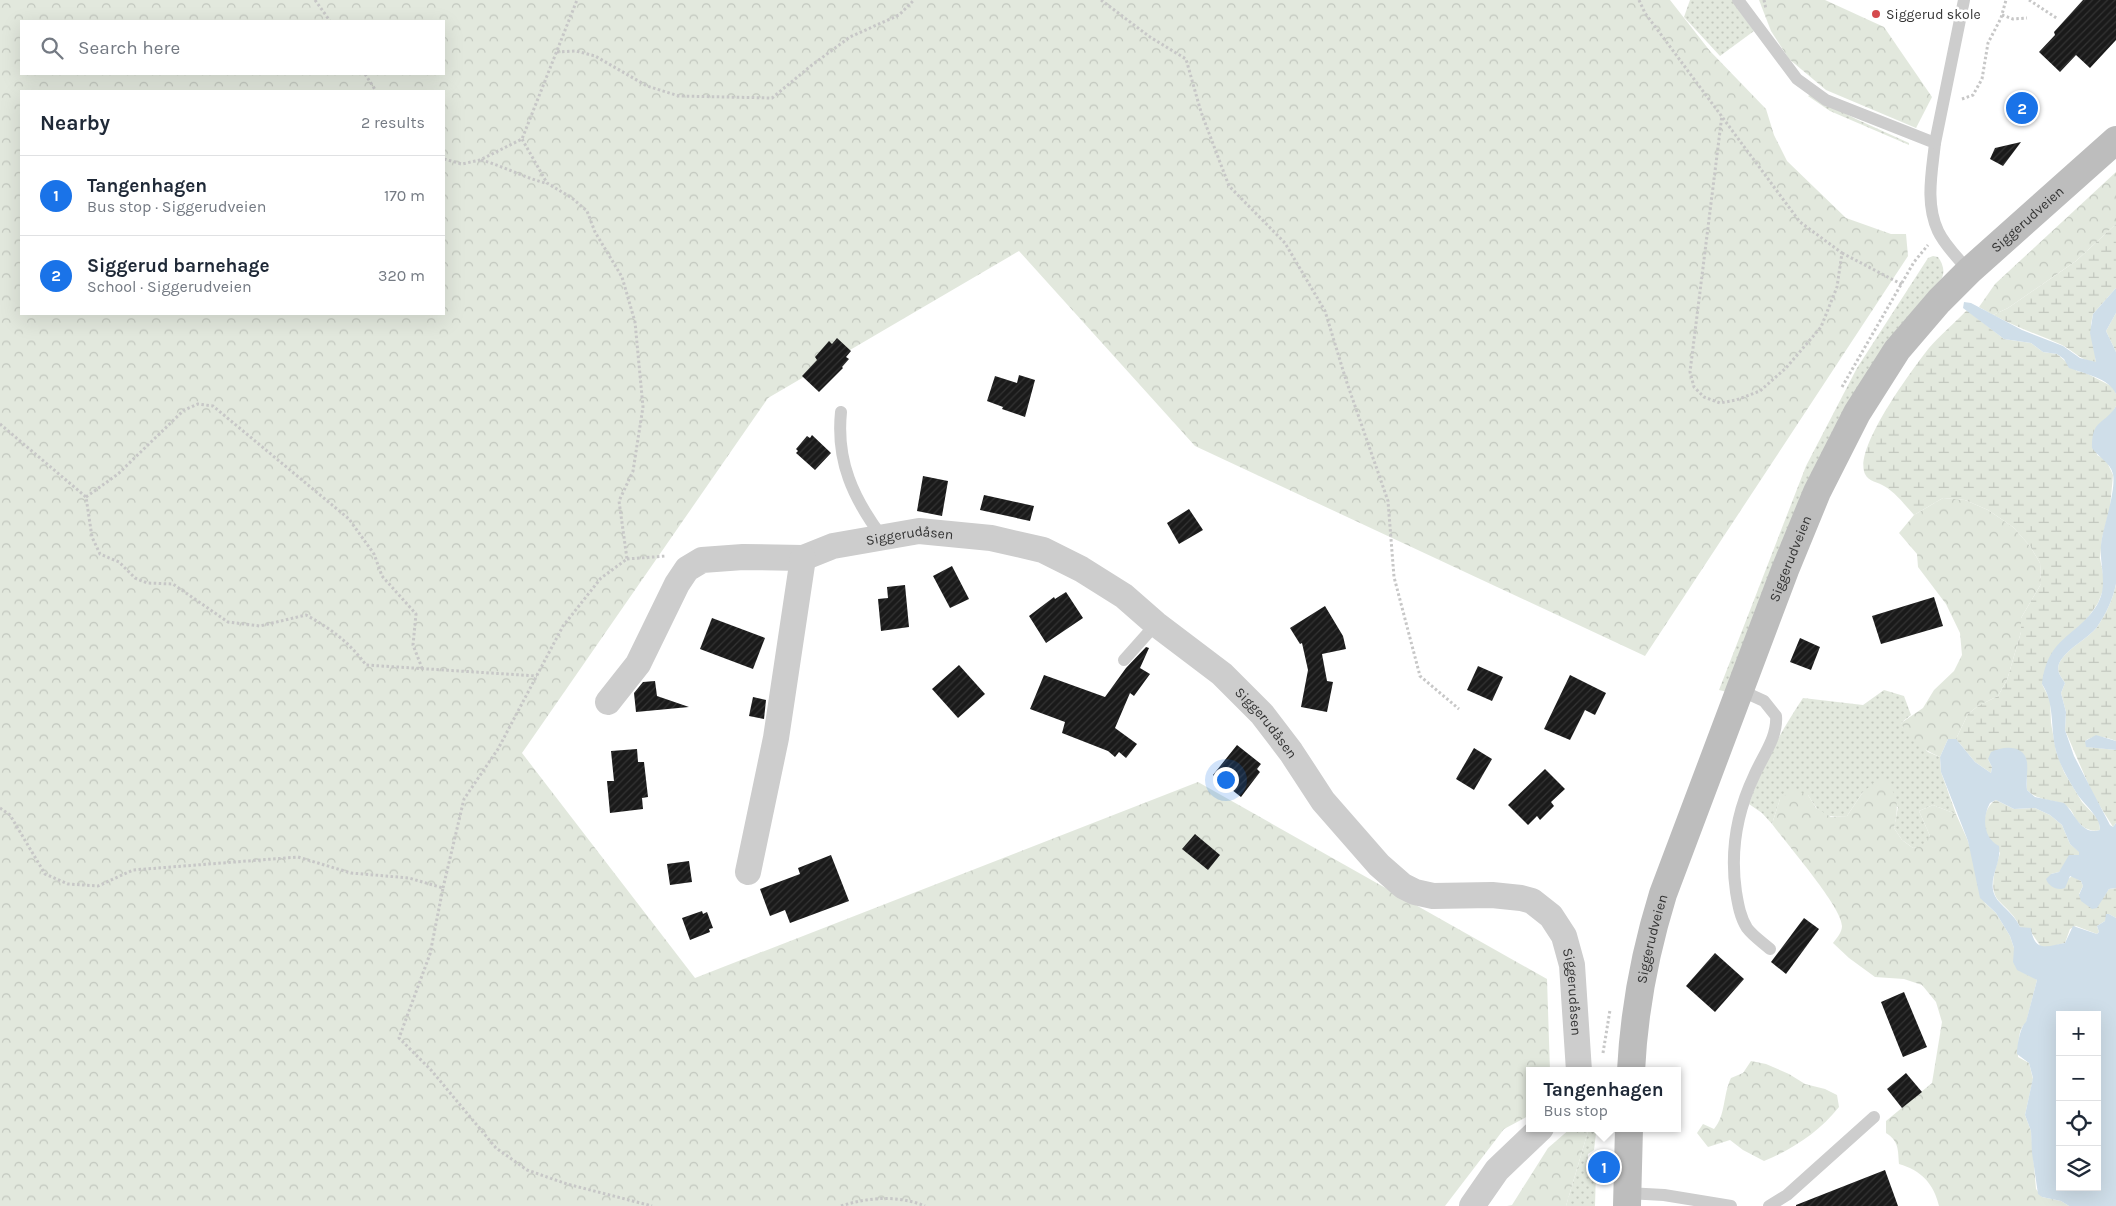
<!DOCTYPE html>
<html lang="en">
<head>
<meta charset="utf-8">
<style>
	:root { --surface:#fff; --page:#f2f2f3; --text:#1f2937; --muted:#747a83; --line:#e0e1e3; --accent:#1a73e8 }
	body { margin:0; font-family:Karla,sans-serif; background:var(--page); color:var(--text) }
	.controls { position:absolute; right:15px; bottom:15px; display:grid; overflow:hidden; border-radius:0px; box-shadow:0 5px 20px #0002 }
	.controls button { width:45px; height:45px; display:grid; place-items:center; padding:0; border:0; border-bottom:1px solid var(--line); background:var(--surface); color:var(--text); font:25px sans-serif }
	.you { position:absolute; left:1225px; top:779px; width:18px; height:18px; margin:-12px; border:4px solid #fff; border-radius:50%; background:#1a73e8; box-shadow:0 0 0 8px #1a73e833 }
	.badge { display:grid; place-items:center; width:32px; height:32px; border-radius:50%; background:var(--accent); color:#fff; font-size:16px; font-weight:700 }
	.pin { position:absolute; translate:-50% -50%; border:2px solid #fff; box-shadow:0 1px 5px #0006 }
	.popup { position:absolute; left:1526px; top:1067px; width:155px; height:65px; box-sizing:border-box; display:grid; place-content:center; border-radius:0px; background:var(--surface); filter:drop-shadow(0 1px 4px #0005); font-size:16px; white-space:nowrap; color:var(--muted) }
	.popup b { font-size:19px; color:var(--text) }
	.popup::after { content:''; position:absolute; left:50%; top:100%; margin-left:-10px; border:10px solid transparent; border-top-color:var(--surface) }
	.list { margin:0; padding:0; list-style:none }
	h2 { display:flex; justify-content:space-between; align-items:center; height:65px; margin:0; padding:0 20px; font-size:21px }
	h2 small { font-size:16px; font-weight:400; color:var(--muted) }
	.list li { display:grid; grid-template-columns:32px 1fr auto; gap:15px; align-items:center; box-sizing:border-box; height:80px; padding:0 20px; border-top:1px solid var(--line) }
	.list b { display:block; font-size:19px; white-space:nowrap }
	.list p { margin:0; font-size:16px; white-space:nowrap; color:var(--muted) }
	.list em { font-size:16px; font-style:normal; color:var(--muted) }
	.icon { flex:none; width:28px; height:28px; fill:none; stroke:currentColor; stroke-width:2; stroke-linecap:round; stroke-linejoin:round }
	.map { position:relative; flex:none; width:2116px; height:1206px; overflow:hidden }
	.search { position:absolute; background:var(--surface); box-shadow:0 5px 20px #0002; left:20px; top:20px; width:425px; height:55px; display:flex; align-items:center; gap:12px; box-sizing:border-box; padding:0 18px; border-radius:0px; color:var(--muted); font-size:19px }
	.panel { position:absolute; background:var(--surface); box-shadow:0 5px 20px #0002; left:20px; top:90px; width:425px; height:225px; border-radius:0px }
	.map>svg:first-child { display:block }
	.grass { fill:url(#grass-dots) }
	.forest { fill:url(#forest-crowns); fill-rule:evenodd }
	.wetland { fill:url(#wetland-marsh) }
	.water { fill:#cfdee9; fill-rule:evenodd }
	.building { fill:url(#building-hatch) }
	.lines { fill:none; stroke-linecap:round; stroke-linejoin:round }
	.path { stroke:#c7c7c7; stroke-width:3; stroke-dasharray:2.5 2.5; stroke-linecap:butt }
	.lane { stroke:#cdcdcd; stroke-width:12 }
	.street { stroke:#cdcdcd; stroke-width:26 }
	.secondary { stroke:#bdbdbd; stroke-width:28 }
	.poi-dot { fill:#d54a4d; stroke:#fff; stroke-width:2 }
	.labels { text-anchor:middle; stroke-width:5; stroke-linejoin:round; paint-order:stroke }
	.poi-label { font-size:14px; fill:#333; stroke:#fff; text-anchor:start }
	.street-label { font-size:14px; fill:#333; stroke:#fff }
</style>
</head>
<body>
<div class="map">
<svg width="2116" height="1206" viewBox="0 0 2116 1206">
	<defs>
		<pattern id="grass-dots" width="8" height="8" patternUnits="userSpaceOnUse" patternTransform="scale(1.25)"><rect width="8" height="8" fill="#e2e8dd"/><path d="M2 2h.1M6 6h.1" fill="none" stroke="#c2c7be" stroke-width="1.8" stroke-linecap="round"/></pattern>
		<pattern id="forest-crowns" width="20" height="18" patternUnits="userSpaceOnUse" patternTransform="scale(1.25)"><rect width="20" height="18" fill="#e2e8dd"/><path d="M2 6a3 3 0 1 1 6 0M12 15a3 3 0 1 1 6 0" fill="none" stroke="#c2c7be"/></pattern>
		<pattern id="wetland-marsh" width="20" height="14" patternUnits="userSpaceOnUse" patternTransform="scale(1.25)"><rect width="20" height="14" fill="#e2e8dd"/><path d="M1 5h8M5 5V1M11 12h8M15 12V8" fill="none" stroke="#c2c7be"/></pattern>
		<pattern id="building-hatch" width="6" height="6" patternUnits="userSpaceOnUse" patternTransform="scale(1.25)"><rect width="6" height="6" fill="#1a1a1a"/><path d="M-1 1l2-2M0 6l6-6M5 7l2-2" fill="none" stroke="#333"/></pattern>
	</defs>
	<rect width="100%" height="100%" fill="#fff"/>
	<g class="grass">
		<polygon points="1690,0 1732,0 1754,31 1720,56 1684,17"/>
		<polygon points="1810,95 1856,119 1909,143 1909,145 1830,111 1808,96"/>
		<path d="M1933 256 1938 257C1943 264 1945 271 1942 278L1897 329 1864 378 1833 430 1800 503 1727 692 1719 690 1806 466 1857 368 1928 258Z"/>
		<path d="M1884 690 1904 696 1911 715 1901 723 1928 752 1940 757 1941 772 1956 814 1933 805 1919 811 1930 836 1923 846 1913 848 1902 840 1894 828 1898 807 1863 792 1847 816C1825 818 1820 815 1808 795L1780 799 1772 824 1762 813 1749 804C1762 766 1781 731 1803 698L1863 705Z"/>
		<polygon points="1589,1128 1595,1128 1596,1133 1594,1150 1588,1154 1587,1168 1596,1170 1595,1206 1566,1206"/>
	</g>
	<g class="forest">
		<path d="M0 0H1670L1710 51 1766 109 1774 135 1787 161 1846 218 1891 234H1906L1908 256 1645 656 1195 446 1019 251 768 398 522 753 695 978 1198 782 1547 979 1550 1071H1530V1115L1504 1129 1445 1206H0ZM21 21H444V74H21ZM21 91H444V314H21Z"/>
		<polygon points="1759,0 1825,0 1884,27 1932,97 1916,128 1826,90 1789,59 1771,31"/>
		<polygon points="2116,172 2116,224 2076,261 2008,308 1993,315 1979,307 1995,284"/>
		<path d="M1943 498 1965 500 1988 510 2013 527 2030 546 2040 563 2041 584 2021 618V632L2007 680 1998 696 1978 706 1968 714 1956 739H1948L1940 757C1922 749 1909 740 1901 723L1923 708 1934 690 1954 671 1962 655 1960 633 1946 604 1918 567 1917 554 1899 533 1914 515Z"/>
		<path d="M1881 777C1899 793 1899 806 1894 828L1902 840 1913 848 1923 845 1930 836 1919 811 1933 805 1956 814 1968 841 1985 903 1996 913 2010 936 2014 948 2032 976 2037 980 2026 1023C2017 1029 2019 1046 2018 1057L2029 1063 2033 1079 2025 1115 2031 1131 2036 1189 2042 1197 2061 1201 2069 1206H1939C1934 1184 1921 1170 1899 1164 1898 1150 1899 1141 1886 1133V1121L1932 1083 1942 1022 1936 1002 1922 985 1904 979 1875 977 1849 958 1833 943C1837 938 1842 932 1842 926 1842 907 1785 842 1772 824L1780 799 1791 791H1797L1808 795 1816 808 1831 817 1847 816 1863 792Z"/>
		<path d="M1751 1061 1766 1064 1789 1074 1805 1084 1825 1089 1837 1095 1839 1107C1819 1132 1793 1149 1764 1161L1743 1150 1730 1140 1708 1147 1697 1133 1703 1124 1714 1129C1726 1115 1723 1094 1731 1078L1743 1073Z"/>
		<polygon points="1571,1128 1589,1128 1566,1206 1507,1206 1512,1205 1548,1148"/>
	</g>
	<g class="wetland">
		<path d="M2116 224V288L2093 314 2091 324 2096 362C2082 362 2074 351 2062 345 2039 335 2016 327 1993 315L2008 308 2076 261Z"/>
		<path d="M1967 310 2004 339 2031 343 2043 352 2057 354 2077 371 2086 373 2113 387 2116 394V406L2111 415 2096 428 2097 455 2106 460 2113 475 2110 508 2102 538 2100 558 2105 585 2098 603 2042 684 2050 700 2051 723 2056 751 2064 772 2082 802 2099 820 2100 830C2090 833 2079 826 2074 816 2073 814 2072 811 2070 809 2057 797 2041 804 2027 790V762L1988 759 1992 767 1991 773 1975 762 1956 739 1968 714 1978 706 1998 696 2007 680 2021 632V618L2041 584 2040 563 2030 546 2013 527 1988 510 1965 500 1943 498 1914 515C1905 505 1896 493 1884 486 1878 482 1869 482 1865 474 1853 449 1912 370 1929 348 1940 335 1955 323 1967 310Z"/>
		<polygon points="2116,313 2116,352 2106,331"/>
		<path d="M2116 584V741C2106 737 2094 734 2085 741L2089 747 2116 750V823L2113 827 2093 795 2065 730 2066 712 2061 693 2065 683C2063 680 2060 676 2059 673 2052 656 2089 639 2097 627 2106 614 2113 599 2116 584Z"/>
		<path d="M1996 800 2014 809 2035 808 2050 815 2062 825 2070 844 2080 852 2079 855 2073 856 2059 872 2051 874 2067 880 2072 876 2081 881 2083 886 2079 894 2103 897 2109 889 2116 888V918L2109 914 2105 921 2097 926 2099 932 2097 934 2076 926 2070 929 2065 943 2045 948 2041 947 2031 932 2020 927C2015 916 2008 910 2000 902 1987 890 1996 868 2000 853 1997 848 1994 845 1990 840 1981 829 1983 807 1996 800Z"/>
	</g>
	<g class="water">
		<path d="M2116 288V313L2106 331 2116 352V394C2109 378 2085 374 2069 368L2064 359 2057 354 2043 352 2031 343 2004 339 1963 308 1964 302 1971 303 2022 330 2063 346 2080 358 2096 362 2090 333 2093 314Z"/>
		<path d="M2116 406V584C2113 599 2106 614 2097 627 2089 639 2052 656 2059 673 2060 676 2063 680 2065 683L2061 693 2066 712 2065 730 2074 756 2110 825 2113 827 2116 823V888L2109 889 2097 908 2092 909 2081 901 2079 895 2083 886 2081 881 2070 876 2065 888C2057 891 2048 886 2046 879L2051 874 2059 872 2069 855H2079V852L2070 844 2062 825 2050 815 2035 808 2014 809 1996 800 1990 803C1982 817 1983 838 1999 846 2002 863 1987 879 1995 896 2000 906 2014 913 2020 927L2031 928C2034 953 2048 946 2065 943L2073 926 2097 934 2099 932 2097 926 2105 921 2106 914H2109L2116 918V1206H2069L2061 1201 2042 1197 2038 1194 2032 1153 2031 1131 2025 1115 2033 1078 2029 1063 2017 1054C2017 1046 2020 1027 2026 1022L2037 980 2017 970 2013 962 2014 948 2010 936 1996 913 1980 898 1968 841 1941 772 1940 757 1948 739H1956L1975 762 1991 773 1992 767 1988 759 1991 752C2003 746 2024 744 2027 762 2028 770 2026 781 2027 790L2035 797 2064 803C2075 813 2081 836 2100 830 2101 817 2083 804 2076 792 2068 779 2060 766 2056 751 2050 728 2055 703 2042 684 2048 636 2076 638 2097 605 2110 583 2097 563 2102 538 2105 522 2116 490 2113 474 2110 462 2099 458 2092 448 2092 442 2092 433 2096 427 2102 419 2110 417 2116 406ZM2060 1015H2097V1187H2060Z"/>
		<polygon points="2096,735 2116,741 2116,750 2086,747 2085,741"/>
	</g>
	<g class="building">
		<polygon points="2083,0 2116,0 2116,40 2090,68 2076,55 2060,72 2039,52 2055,35 2054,32"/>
		<polygon points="2021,142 2003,166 1990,159 1995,148"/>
		<polygon points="837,338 851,351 846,357 849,359 842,367 843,368 819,392 802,376 817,360 815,357 829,341 832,344"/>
		<polygon points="1019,375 1035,380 1025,417 1002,409 1003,407 987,401 995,376 1017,383"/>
		<polygon points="812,435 831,453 815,470 796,453 798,451 796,449 807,436 810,438"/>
		<polygon points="923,476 948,481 942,516 917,511"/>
		<polygon points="984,495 1034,506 1030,521 980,510"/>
		<polygon points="1189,509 1203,530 1179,544 1167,523"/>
		<polygon points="952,566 969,599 950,608 933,576"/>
		<polygon points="905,585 909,627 881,631 878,599 888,598 887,587"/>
		<polygon points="1066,592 1083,618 1046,643 1029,616 1054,597 1055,599"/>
		<polygon points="1934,597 1943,626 1881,644 1872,616"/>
		<polygon points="1325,606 1343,636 1346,649 1322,654 1327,681 1333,682 1327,712 1301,707 1308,670 1302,643 1300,644 1290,628"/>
		<polygon points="712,618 765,638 753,669 700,649"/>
		<polygon points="1800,638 1820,647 1811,670 1790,662"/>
		<polygon points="1146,647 1149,648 1140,668 1150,674 1134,696 1130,693 1115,728 1137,744 1126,758 1119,752 1115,757 1108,751 1062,733 1065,722 1030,709 1044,675 1105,697 1126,668"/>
		<polygon points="959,665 985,694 958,718 932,689"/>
		<polygon points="1478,666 1503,677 1492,701 1467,690"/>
		<polygon points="1570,675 1606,693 1595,715 1585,710 1570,740 1544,729"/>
		<polygon points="655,681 657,696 689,707 636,712 634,693 643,682"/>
		<polygon points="753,697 766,700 764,719 749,716"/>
		<polygon points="1237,745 1261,764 1257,769 1260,772 1241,797 1213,775"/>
		<polygon points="1474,748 1492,759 1474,790 1456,779"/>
		<polygon points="637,749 638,762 644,762 648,797 642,798 643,809 610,813 607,781 614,781 611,751"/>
		<polygon points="1545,769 1565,789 1551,802 1554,806 1540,820 1537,816 1528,825 1508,805"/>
		<polygon points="1195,834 1220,855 1208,870 1182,849"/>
		<polygon points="831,855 849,901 790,923 785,910 770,916 760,889 800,874 798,868"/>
		<polygon points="689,861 692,882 670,885 667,864"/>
		<polygon points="702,911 703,914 707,912 713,928 709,929 710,932 690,940 682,918"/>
		<polygon points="1804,918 1819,929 1786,974 1771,962"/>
		<polygon points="1715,953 1744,979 1715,1012 1686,986"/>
		<polygon points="1904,992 1927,1047 1903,1057 1881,1002"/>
		<polygon points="1906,1073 1922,1092 1902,1108 1887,1089"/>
		<polygon points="1885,1170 1898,1206 1796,1206 1796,1205"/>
	</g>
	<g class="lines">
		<g class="path">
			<polyline points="315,0 330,21"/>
			<polyline points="1101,0 1150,37 1186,59 1201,112 1229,186 1285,243 1325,311 1346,380 1388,501 1394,577 1420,676 1459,709"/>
			<polyline points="1639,0 1645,13 1800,222 1842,253 1837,287 1821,327 1786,368 1760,391 1736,400 1720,403 1704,397 1694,387 1690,372 1722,115"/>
			<polyline points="1764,0 1766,9"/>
			<polyline points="2029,0 2058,19"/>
			<polyline points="2002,15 2013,19 2027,18"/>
			<polyline points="557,52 576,51 595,56 647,86 679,96 772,98 812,65 850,37 899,15 914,0"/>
			<polyline points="365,74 376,91"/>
			<polyline points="1962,99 1973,95 1982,79 1988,43 2001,18 2006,0"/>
			<polyline points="444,159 462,164 480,160 522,139 577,0"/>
			<path d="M481 160C503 166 523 177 545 183"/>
			<polyline points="1842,253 1903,285"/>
			<polyline points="1842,387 1914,262 1928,245"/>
			<path d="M0 424 86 497 92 537 100 554 119 562 135 578 147 583 173 584 228 622 260 626 306 615C330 628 349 642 366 665L537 676"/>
			<polyline points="86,497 118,474 184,410 198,404 213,406 349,519 374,554 382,576 416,614 413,645 422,668"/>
			<polyline points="627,559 666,556"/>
			<polyline points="0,808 10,815 45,874 68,884 98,886 133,870 298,857 351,873 409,878 443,888 430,954 399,1038 431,1070 496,1148 527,1170 567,1184 652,1206"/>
			<polyline points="443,888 464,799 498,749 563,626 601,578 627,559 619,501 633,471 643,407 635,322 622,277 595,232 587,211 572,198 547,183 522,139"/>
			<polyline points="1603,1053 1610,1010"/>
			<polyline points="1601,1128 1603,1135"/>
			<path d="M841 1206C869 1197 898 1195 925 1206"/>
		</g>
		<g class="lane">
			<path d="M1738 0 1797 79 1826 100 1935 143C1932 172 1925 203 1938 231 1945 246 1959 259 1969 271"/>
			<polyline points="1935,143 1964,0"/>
			<path d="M841 412C836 461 853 498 882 537"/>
			<polyline points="1124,660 1156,624"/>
			<path d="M1740 690 1764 701 1776 716C1778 737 1762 757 1754 776 1736 814 1730 851 1736 892 1738 904 1740 917 1747 928 1753 936 1762 942 1770 949"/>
			<polyline points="1627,1193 1664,1195 1731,1206"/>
			<polyline points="1769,1206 1787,1195 1874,1117"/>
		</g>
		<g class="street">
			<path id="s1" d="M608 702 638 664 677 584 687 569 702 560 743 557 803 558 833 546 919 531 991 538 1043 550 1081 569 1124 596 1156 624 1222 674 1262 714 1291 752 1323 801 1379 865 1403 886 1415 892 1433 896 1492 895 1521 898 1532 901 1551 916 1564 936 1572 965 1579 1071"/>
			<polyline points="748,872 776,738 803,558"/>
			<polyline points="1472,1206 1497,1170 1541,1128"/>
		</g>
		<g class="secondary">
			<path id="s2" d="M1631 1071C1634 1010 1645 952 1663 894L1785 570 1817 492 1857 413 1897 350 1939 301 1969 271 2116 140"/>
			<polyline points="1627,1206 1629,1128"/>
		</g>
	</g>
	<circle class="poi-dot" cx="1876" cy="14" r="5"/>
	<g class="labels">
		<g class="poi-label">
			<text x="1886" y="19">Siggerud skole</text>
		</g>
		<g class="street-label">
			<text dy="5" stroke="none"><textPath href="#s2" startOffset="959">Siggerudveien</textPath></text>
			<text dy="5" stroke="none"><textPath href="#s1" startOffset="384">Siggerudåsen</textPath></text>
			<text dy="5" stroke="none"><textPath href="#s2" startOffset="539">Siggerudveien</textPath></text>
			<text dy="5" stroke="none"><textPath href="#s1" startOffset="804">Siggerudåsen</textPath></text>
			<text dy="5" stroke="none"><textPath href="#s2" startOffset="134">Siggerudveien</textPath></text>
			<text dy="5" stroke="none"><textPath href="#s1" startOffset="1254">Siggerudåsen</textPath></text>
		</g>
	</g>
</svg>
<div class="controls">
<button>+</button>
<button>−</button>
<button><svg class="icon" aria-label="locate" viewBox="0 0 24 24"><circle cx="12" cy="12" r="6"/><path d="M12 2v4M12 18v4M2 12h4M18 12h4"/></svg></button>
<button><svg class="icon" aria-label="layers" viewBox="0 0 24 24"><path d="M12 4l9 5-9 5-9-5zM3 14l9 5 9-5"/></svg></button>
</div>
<div class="you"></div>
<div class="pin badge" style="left:1604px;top:1167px">1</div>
<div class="popup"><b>Tangenhagen</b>Bus stop</div>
<div class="pin badge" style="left:2022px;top:108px">2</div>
<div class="search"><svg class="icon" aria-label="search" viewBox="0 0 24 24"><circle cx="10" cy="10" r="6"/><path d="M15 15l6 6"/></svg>Search here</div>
<section class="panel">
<h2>Nearby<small>2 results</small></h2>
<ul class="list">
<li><span class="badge">1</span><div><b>Tangenhagen</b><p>Bus stop · Siggerudveien</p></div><em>170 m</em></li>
<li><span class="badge">2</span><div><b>Siggerud barnehage</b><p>School · Siggerudveien</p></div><em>320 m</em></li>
</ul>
</section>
</div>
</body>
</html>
